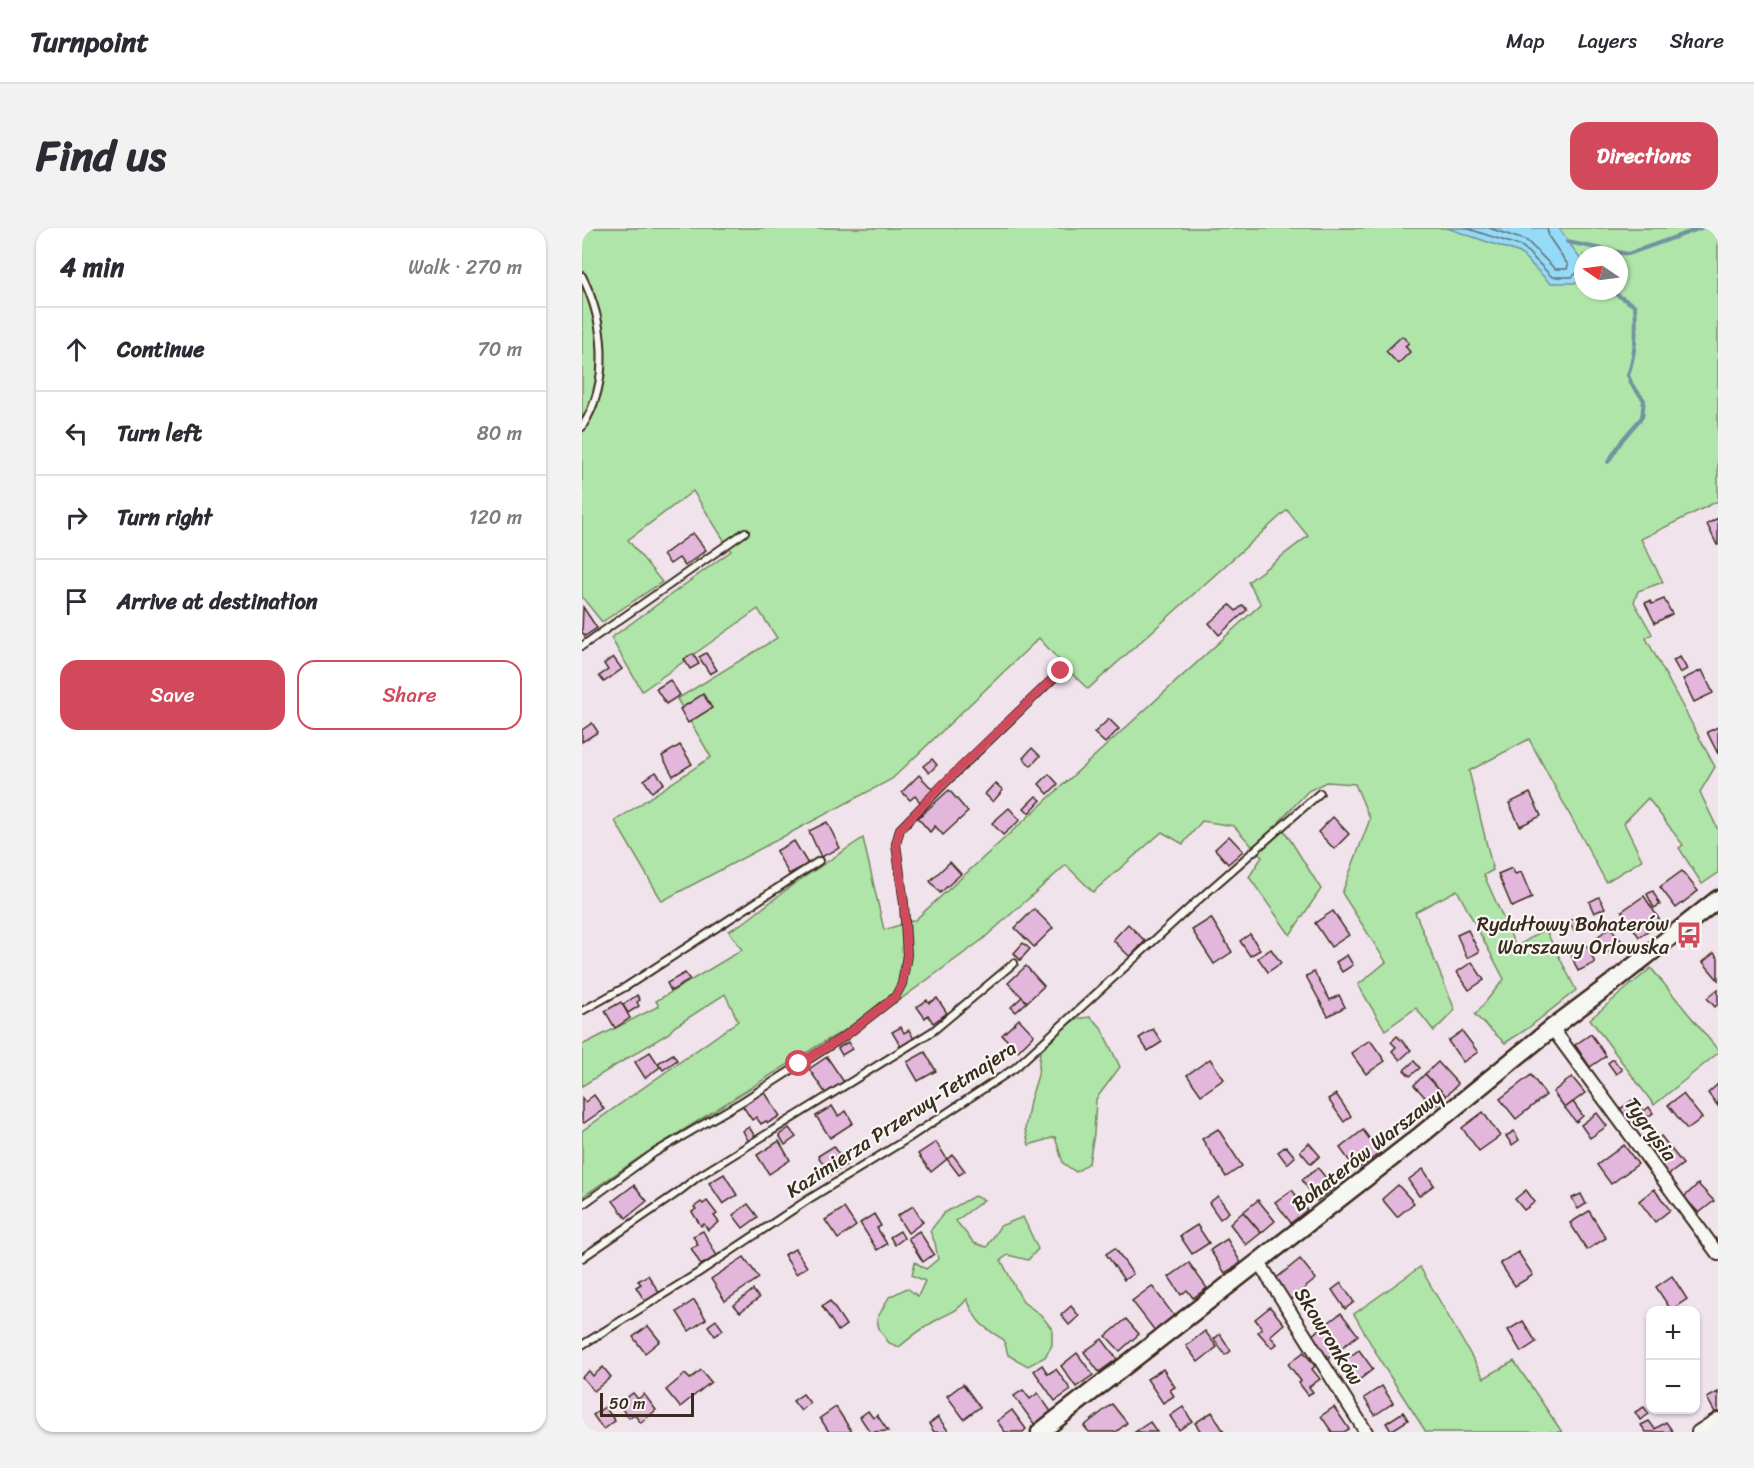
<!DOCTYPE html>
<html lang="en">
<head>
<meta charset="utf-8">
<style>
	:root { --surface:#fff; --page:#f2f2f3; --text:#2b2b33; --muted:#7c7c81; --line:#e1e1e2; --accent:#d1495b }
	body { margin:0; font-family:Sriracha,sans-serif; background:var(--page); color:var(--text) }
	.controls { position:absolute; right:18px; bottom:18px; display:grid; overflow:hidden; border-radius:12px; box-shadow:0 2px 4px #0004 }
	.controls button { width:54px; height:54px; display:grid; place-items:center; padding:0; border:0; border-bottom:2px solid var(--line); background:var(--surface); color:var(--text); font:30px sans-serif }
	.compass { position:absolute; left:992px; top:18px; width:54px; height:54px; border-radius:50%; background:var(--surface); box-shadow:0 2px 4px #0004; rotate:283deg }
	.scale { position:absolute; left:18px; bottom:15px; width:94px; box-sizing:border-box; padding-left:6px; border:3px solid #3b2a1e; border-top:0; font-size:16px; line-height:21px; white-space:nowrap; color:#3b2a1e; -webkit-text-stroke:4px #f6f6f2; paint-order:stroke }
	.stop { position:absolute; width:18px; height:18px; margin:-14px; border:4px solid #d1495b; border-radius:50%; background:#fff }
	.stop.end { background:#d1495b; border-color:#fff; box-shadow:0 2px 6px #0008 }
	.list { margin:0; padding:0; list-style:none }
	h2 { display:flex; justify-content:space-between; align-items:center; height:78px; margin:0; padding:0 24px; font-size:26px }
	h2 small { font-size:20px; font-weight:400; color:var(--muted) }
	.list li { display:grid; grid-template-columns:39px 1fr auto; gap:18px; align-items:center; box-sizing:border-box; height:84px; padding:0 24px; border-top:2px solid var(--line) }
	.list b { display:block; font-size:22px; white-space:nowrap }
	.list em { font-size:20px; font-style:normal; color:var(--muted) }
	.actions { display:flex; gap:12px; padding:18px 24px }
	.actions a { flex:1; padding:14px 0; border:2px solid var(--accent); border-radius:18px; text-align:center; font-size:21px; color:var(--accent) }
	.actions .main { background:var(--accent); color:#fff }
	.icon { flex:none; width:33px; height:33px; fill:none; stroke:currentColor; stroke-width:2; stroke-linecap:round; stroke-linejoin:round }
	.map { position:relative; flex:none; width:1136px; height:1204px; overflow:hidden; border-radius:18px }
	header { display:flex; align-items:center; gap:36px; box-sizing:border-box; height:84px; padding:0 30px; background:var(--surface); border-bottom:2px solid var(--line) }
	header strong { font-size:28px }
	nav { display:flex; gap:33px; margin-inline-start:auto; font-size:21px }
	.intro { display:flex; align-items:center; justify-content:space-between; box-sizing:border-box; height:144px; padding:0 36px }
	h1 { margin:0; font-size:42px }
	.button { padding:15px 27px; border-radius:18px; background:var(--accent); color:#fff; font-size:21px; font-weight:700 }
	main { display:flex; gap:36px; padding:0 36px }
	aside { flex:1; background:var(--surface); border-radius:18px; box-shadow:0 2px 4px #0004 }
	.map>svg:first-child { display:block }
	.green { fill:#afe5a8; stroke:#758863; stroke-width:1.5; fill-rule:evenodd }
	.water { fill:#95daf7; stroke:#7194a0; stroke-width:1.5 }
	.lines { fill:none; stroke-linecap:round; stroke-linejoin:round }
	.shore { stroke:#5f7075; stroke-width:1.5 }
	.stream { stroke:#7194a0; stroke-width:4 }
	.building { fill:#e3b7dc; stroke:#3b2a1e; stroke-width:1.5 }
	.lane-casing { stroke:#3b2a1e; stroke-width:10 }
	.street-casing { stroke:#3b2a1e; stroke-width:16 }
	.secondary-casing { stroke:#3b2a1e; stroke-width:21 }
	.lane { stroke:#f6f6f2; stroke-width:6 }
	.street { stroke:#f6f6f2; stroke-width:12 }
	.secondary { stroke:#f6f6f2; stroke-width:16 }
	.route { stroke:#d1495b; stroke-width:8 }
	.labels { text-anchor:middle; stroke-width:4.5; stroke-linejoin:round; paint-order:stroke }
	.poi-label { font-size:20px; fill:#3b2a1e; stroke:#f6f6f2; text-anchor:end }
	.street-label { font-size:20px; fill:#3b2a1e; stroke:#f6f6f2 }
</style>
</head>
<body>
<header>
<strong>Turnpoint</strong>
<nav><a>Map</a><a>Layers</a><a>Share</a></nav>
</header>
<div class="intro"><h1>Find us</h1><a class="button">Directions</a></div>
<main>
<aside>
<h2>4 min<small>Walk · 270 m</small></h2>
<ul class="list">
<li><svg class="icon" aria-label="ahead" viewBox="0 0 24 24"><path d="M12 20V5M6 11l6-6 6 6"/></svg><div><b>Continue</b></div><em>70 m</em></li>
<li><svg class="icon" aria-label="left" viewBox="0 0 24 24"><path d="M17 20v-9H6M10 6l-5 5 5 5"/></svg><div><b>Turn left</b></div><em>80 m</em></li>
<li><svg class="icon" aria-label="right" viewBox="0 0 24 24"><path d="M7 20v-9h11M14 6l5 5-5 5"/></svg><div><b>Turn right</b></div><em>120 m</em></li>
<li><svg class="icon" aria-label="arrive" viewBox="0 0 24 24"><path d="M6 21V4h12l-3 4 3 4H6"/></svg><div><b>Arrive at destination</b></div></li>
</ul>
<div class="actions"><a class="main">Save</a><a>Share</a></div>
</aside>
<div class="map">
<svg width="1136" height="1204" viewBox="0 0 1136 1204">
	<rect width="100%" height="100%" fill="#f0e3eb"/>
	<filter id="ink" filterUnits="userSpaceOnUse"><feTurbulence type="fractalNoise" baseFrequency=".0167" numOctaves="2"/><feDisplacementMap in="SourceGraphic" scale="12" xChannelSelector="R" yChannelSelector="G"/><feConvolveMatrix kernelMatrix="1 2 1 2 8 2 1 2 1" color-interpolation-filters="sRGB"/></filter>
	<g filter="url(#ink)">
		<g class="green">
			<path d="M0 0H1136V273L1059 311 1081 354 1056 363 1052 374 1070 406 1064 410 1133 539 1118 564 1136 602V645L1120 656 1097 620 1101 617 1066 570 1042 595 1060 632 1024 654 947 511 887 543 911 642 902 647 934 719 963 701 994 762 945 801 923 815 893 787 922 751 875 662 833 684 873 782 852 803 834 780 803 802 776 757 804 734 760 665 788 591 773 556 744 554 726 563 697 594 739 661 708 707 667 649 680 629 652 598 620 593 601 616 580 604 511 664 484 637 400 712 316 773 240 815 60 928 0 969V903L156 793 143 766 92 799 87 805 0 858V817L77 778 74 773 160 722 147 703 164 693 209 658 281 610 302 702 333 692 679 376 666 354 726 308 705 282 506 461 484 440 457 410 310 551 80 673 33 593 129 529 95 471 195 410 176 381 60 463 29 410 149 323 111 263 46 312 80 354 20 394 0 369ZM1001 27H1037V63H1001Z"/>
			<polygon points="1069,740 1136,822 1136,825 1072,877 1008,791"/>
			<polygon points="508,789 518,798 538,839 514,871 512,906 507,935 494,944 481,935 473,909 447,917 443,901 448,873 456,847 458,824 483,799 494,791"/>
			<path d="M392 968 402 972 374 993 392 1015 405 1019 418 998 441 989 456 1021 446 1032 426 1027 419 1032 441 1074 459 1087 470 1101V1117L463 1129 446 1138 426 1127 422 1112C400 1098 395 1096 385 1071 373 1086 369 1083 353 1093 340 1100 329 1109 317 1119L307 1115 297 1101 295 1091 307 1069 325 1060 336 1068 343 1053 330 1047 333 1034 344 1041 356 1031 353 1015 348 1003 362 985Z"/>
			<polygon points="838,1039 902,1150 932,1133 980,1204 844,1204 804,1142 772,1086"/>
		</g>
		<polygon class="water" points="865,0 977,0 1001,35 1001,45 995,55 968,55 938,25"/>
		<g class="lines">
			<g class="shore">
				<polyline points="884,0 941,19 970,49 990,49 996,44 1001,43"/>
				<polyline points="907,0 945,13 973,41 985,41 986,37 967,9 965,0"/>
			</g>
			<g class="stream">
				<polyline points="985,14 1046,26 1119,0"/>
				<path d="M1026 234 1041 211 1060 189 1062 172 1050 157 1046 147C1054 124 1055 102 1053 78L1029 63"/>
			</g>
		</g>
		<g class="building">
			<polygon points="820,108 827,115 823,118 828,124 816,136 804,123"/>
			<polygon points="1136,290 1136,317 1135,317 1125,296"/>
			<polygon points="111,305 124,322 103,338 97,330 88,336 81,327"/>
			<polygon points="1082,371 1090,386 1073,395 1063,375 1068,373 1070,376"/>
			<polygon points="648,377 654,383 661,377 665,382 637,407 627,395"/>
			<polygon points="1,379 15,400 3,408 0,404"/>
			<polygon points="124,425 135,442 128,446 117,429"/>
			<polygon points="111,426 117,436 108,441 102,431"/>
			<polygon points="31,429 40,441 22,454 17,448 26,442 22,436"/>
			<polygon points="1098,429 1105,441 1098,445 1091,432"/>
			<polygon points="1120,442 1131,465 1112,474 1101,451"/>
			<polygon points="88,452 98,467 84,476 74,461"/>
			<polygon points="121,466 130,480 106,495 98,481"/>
			<polygon points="527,491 537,501 523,515 512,505"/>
			<polygon points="10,495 16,504 0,514 0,502"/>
			<polygon points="1136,499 1136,526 1125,504"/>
			<polygon points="98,517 110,536 91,548 80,528"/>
			<polygon points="450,520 458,528 449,538 441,530"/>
			<polygon points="350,531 355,537 347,545 341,538"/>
			<polygon points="74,544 82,555 70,564 62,552"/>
			<polygon points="467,546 476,556 466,566 457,556"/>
			<polygon points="337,547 351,562 338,574 333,568 328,572 320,564"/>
			<polygon points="413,555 421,562 411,574 403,566"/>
			<polygon points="367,562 386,584 361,607 353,598 348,604 336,590"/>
			<polygon points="948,565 959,588 938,598 927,575"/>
			<polygon points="454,568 459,572 447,585 442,580"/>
			<polygon points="427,580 438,592 421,607 410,595"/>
			<polygon points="751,589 767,606 752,621 736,604"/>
			<polygon points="245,594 258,620 239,629 227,603"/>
			<polygon points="647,608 661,623 646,636 633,621"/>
			<polygon points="212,613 226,636 207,646 194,623"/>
			<polygon points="368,634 379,646 358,665 348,653"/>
			<polygon points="930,640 933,646 939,644 950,670 930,679 916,646"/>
			<polygon points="1100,643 1116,663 1094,680 1078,659"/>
			<polygon points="1071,663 1078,677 1072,680 1065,666"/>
			<polygon points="1062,668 1079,694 1057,709 1040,683"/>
			<polygon points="1017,669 1023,680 1012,685 1007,674"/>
			<polygon points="452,681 471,700 452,719 433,700"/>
			<polygon points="751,683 767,707 749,719 733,695"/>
			<polygon points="996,689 1001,699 992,703 987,693"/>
			<polygon points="629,690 650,724 632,736 610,702"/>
			<polygon points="546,696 563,713 548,729 531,712"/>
			<polygon points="1028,699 1043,717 1029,728 1014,710"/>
			<polygon points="886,702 897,724 885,730 875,707"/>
			<polygon points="668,706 678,722 668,728 658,713"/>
			<polygon points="1003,714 1013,735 996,743 987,722"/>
			<polygon points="441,715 448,721 438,732 432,725"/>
			<polygon points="689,721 699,735 686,744 676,730"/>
			<polygon points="1132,725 1136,730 1136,752 1121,734"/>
			<polygon points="765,727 771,737 760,744 754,734"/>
			<polygon points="890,734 902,752 887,762 875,744"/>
			<polygon points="444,738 462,758 445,774 426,755"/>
			<polygon points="732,744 748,772 757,767 763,779 746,788 724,748"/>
			<polygon points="103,745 108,752 89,763 85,755"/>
			<polygon points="1136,761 1136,776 1133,779 1125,770"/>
			<polygon points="55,767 58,772 55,774 57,778 46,785 41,777"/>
			<polygon points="440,769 445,774 434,784 429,779"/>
			<polygon points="355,770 365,785 351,795 346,787 343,790 335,779 345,772 347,775"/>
			<polygon points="39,774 48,790 33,800 23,783"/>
			<polygon points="437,791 452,807 436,823 420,807"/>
			<polygon points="319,799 322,805 327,802 332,811 319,819 310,804"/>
			<polygon points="571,801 580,814 566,823 557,810"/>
			<polygon points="880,803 896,824 881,834 866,813"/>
			<polygon points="1009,806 1024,828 1008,839 993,817"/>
			<polygon points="815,808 829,822 818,832 810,823 814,819 809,814"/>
			<polygon points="788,812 803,833 784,846 769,825"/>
			<polygon points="266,814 270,821 260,827 256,820"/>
			<polygon points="68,824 78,839 63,850 53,834"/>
			<polygon points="343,824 354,843 336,853 325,834"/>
			<polygon points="91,826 95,832 81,842 76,835"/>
			<polygon points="245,829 262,854 244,866 227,841"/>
			<polygon points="628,831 642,851 619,867 605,847"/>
			<polygon points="1031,831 1040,842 1034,846 1026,835"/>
			<polygon points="832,833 838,840 828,848 822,842"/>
			<polygon points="856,834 876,856 864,868 843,846"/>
			<polygon points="843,846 864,868 852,879 832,857"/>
			<polygon points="949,847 964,867 934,891 918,871"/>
			<polygon points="990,849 1003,865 983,880 971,864"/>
			<polygon points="1136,856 1136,878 1126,865"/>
			<polygon points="182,863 198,888 186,895 184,893 179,896 174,889 170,892 160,877"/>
			<polygon points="754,866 769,888 762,894 746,871"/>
			<polygon points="1101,866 1120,890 1105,901 1086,877"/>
			<polygon points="12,867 22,881 2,895 0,892 0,870 3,874"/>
			<polygon points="1053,870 1062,883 1067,879 1071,885 1050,901 1037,882"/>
			<polygon points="991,874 1001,888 994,894 983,880"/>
			<polygon points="250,878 256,888 264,883 271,895 248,910 234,888"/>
			<polygon points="901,884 918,908 897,923 880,900"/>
			<polygon points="1015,885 1025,898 1008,910 999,897"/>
			<polygon points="167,899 174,910 167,914 161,903"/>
			<polygon points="207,900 214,909 203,917 197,907"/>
			<polygon points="636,901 660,938 644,949 620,911"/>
			<polygon points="781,902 798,925 774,942 758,920"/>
			<polygon points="932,903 937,912 930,917 924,908"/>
			<polygon points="1079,908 1101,936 1085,948 1064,919"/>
			<polygon points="197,913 208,932 187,946 175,927"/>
			<polygon points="354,914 365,931 349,944 336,926"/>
			<polygon points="727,915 738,928 729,936 718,923"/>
			<polygon points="1042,917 1056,936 1029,956 1015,937"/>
			<polygon points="252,918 264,937 248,947 236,928"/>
			<polygon points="704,918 713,929 705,936 696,924"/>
			<polygon points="371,927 383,943 377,947 365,931"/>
			<polygon points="736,940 752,960 735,973 720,952"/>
			<polygon points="841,941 852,957 837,968 826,952"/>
			<polygon points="142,946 155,967 141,976 127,955"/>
			<polygon points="1116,956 1132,973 1117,985 1102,969"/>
			<polygon points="52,957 65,973 44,990 31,973"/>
			<polygon points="816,957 832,975 815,989 800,971"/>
			<polygon points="1072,961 1088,982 1073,994 1057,973"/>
			<polygon points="710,962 725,982 709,995 693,974"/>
			<polygon points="944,962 953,974 942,982 933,971"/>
			<polygon points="999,966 1004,976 996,981 990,970"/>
			<polygon points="636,968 647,984 638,991 627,975"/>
			<polygon points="676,972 693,993 679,1005 661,984"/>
			<polygon points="125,973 135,986 132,988 137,994 126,1002 122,996 119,998 110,984 114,981 112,979 119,974 121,976"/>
			<polygon points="166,976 176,989 161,1000 151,987"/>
			<polygon points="331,978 341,994 326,1005 315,988"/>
			<polygon points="262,980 274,998 256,1011 243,992"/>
			<polygon points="1007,983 1024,1010 1005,1022 988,995"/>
			<polygon points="661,984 679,1005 664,1017 648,996"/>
			<polygon points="292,986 299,998 295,1000 305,1016 295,1022 278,995"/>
			<polygon points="615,997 627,1015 610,1026 598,1008"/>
			<polygon points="121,1003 135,1028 119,1037 109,1020 116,1017 111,1008"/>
			<polygon points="318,1003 322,1010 313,1017 308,1009"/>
			<polygon points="337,1003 352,1026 341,1034 326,1010"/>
			<polygon points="645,1011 659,1035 643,1045 628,1022"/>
			<polygon points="533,1020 551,1046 542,1052 524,1026"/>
			<polygon points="213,1021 225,1039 214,1046 202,1027"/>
			<polygon points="936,1024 951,1047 933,1058 918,1035"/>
			<polygon points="162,1029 177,1050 143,1073 129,1051"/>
			<polygon points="718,1031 734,1051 708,1072 692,1052"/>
			<polygon points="607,1035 625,1060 611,1070 605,1062 599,1067 587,1049"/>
			<polygon points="66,1047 78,1066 64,1075 54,1059 59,1056 56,1053"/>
			<polygon points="1090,1048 1105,1071 1089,1082 1074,1059"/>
			<polygon points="759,1055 772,1074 763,1081 750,1062"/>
			<polygon points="570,1058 593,1089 574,1104 550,1073"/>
			<polygon points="171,1062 177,1070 158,1084 152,1077"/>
			<polygon points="112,1072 124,1091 107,1103 95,1084"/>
			<polygon points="248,1073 264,1097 256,1103 240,1078"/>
			<polygon points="489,1078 497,1088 487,1097 479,1087"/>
			<polygon points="688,1079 702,1096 688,1108 695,1116 690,1120 676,1104 680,1100 673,1091"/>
			<polygon points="759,1085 776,1107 746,1130 729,1108"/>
			<polygon points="544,1091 557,1106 538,1123 524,1108"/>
			<polygon points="134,1092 141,1102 133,1108 126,1098"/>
			<polygon points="941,1093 954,1114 939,1124 926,1102"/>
			<polygon points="66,1098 78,1113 63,1125 51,1109"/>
			<polygon points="623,1103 635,1119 616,1134 604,1118"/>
			<polygon points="638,1106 649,1123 643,1127 632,1111"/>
			<polygon points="520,1111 535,1131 517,1144 502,1124"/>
			<polygon points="777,1122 791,1141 772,1156 757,1136"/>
			<polygon points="722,1124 733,1138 730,1141 738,1151 727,1159 731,1164 726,1167 717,1155 719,1153 706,1136"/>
			<polygon points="495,1125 511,1147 494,1159 479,1138"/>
			<polygon points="460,1137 466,1146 474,1141 489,1162 473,1173 452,1143"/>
			<polygon points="21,1139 29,1149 12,1163 0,1149 7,1143 11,1148"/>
			<polygon points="581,1141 593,1159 588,1162 592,1168 581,1175 565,1151"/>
			<polygon points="119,1142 129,1154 98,1179 84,1162 103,1146 108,1151"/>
			<polygon points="381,1156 398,1179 382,1191 365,1168"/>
			<polygon points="800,1158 811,1175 793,1187 782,1170"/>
			<polygon points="441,1162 448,1171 456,1165 470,1185 453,1197 432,1168"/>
			<polygon points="1136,1164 1136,1185 1134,1186 1125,1170"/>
			<polygon points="51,1165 56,1171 62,1166 74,1182 59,1195 52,1186 47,1190 36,1176"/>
			<polygon points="221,1166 228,1175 219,1183 211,1173"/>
			<polygon points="530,1176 545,1195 534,1204 507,1204 502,1198"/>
			<polygon points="23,1179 33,1193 21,1201 11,1187"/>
			<polygon points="254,1179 270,1204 247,1204 238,1190"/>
			<polygon points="601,1179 610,1193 597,1202 588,1188"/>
			<polygon points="752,1179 767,1201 762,1204 750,1204 739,1188"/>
			<polygon points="1062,1179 1067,1186 1058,1192 1053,1184"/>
			<polygon points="430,1182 444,1201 441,1204 423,1204 415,1193"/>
			<polygon points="286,1183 291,1190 295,1187 306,1203 288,1204 278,1189"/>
			<polygon points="630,1184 642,1204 619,1204 613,1195"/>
			<polygon points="821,1184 826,1192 809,1203 804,1195"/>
			<polygon points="356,1189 367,1204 352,1204 347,1196"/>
			<polygon points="1067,1193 1073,1201 1084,1194 1091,1204 1064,1204 1059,1197"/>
			<polygon points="568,1194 575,1204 553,1204"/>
		</g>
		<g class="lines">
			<g class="lane-casing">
				<g id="lane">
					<path d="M0 48C23 94 29 154 0 199"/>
					<polyline points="0,418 163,304"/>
					<polyline points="0,783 45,758 237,633"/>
					<polyline points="0,977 72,925 161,873 263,808 313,769 320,756 325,727 322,676 314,616 318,601 362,556 479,443"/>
					<polyline points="0,1030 95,965 117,948 351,803 432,735"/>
					<polyline points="0,1117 116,1045 227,971 325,911 433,840 615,673 738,565"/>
				</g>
			</g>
			<g class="street-casing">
				<g id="street">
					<polyline points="970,800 1136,1026"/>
					<polyline points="676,1033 784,1204"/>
					<polyline points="1116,1204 1136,1191"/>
				</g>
			</g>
			<g class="secondary-casing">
				<polyline id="secondary" points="458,1204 839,907 970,800 1034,752 1136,671"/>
			</g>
			<use href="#lane" class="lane"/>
			<use href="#street" class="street"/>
			<use href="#secondary" class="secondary"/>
		</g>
	</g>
	<g class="lines" filter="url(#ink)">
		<polyline class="route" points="217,836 263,808 313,769 320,756 325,728 322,676 314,616 318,601 362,555 479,443"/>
	</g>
	<defs>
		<g id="bus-bare" transform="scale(2.07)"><path d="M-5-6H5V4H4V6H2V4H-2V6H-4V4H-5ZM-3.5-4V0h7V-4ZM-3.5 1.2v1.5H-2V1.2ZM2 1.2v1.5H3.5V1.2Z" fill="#d1495b" stroke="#f6f6f2" stroke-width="2.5" paint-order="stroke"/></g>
	</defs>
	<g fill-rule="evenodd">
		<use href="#bus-bare" x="1107" y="707"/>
	</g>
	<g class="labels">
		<g class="poi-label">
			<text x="1087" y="703">Rydułtowy Bohaterów<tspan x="1087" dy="23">Warszawy Orlowska</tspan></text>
		</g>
		<g class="street-label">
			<text transform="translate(319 891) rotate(-33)" y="7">Kazimierza Przerwy-Tetmajera</text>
			<text transform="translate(1069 901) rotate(54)" y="7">Tygrysia</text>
			<text transform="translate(785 922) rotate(-38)" y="7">Bohaterów Warszawy</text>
			<text transform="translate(747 1108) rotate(58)" y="7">Skowronków</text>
		</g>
	</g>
</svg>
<div class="controls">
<button>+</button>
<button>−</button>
</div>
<svg class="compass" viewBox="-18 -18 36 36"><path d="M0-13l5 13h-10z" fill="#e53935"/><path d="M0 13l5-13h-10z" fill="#7c7c81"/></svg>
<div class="scale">50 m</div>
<div class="stop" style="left:217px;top:836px"></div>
<div class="stop end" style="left:479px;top:443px"></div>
</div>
</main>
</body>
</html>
